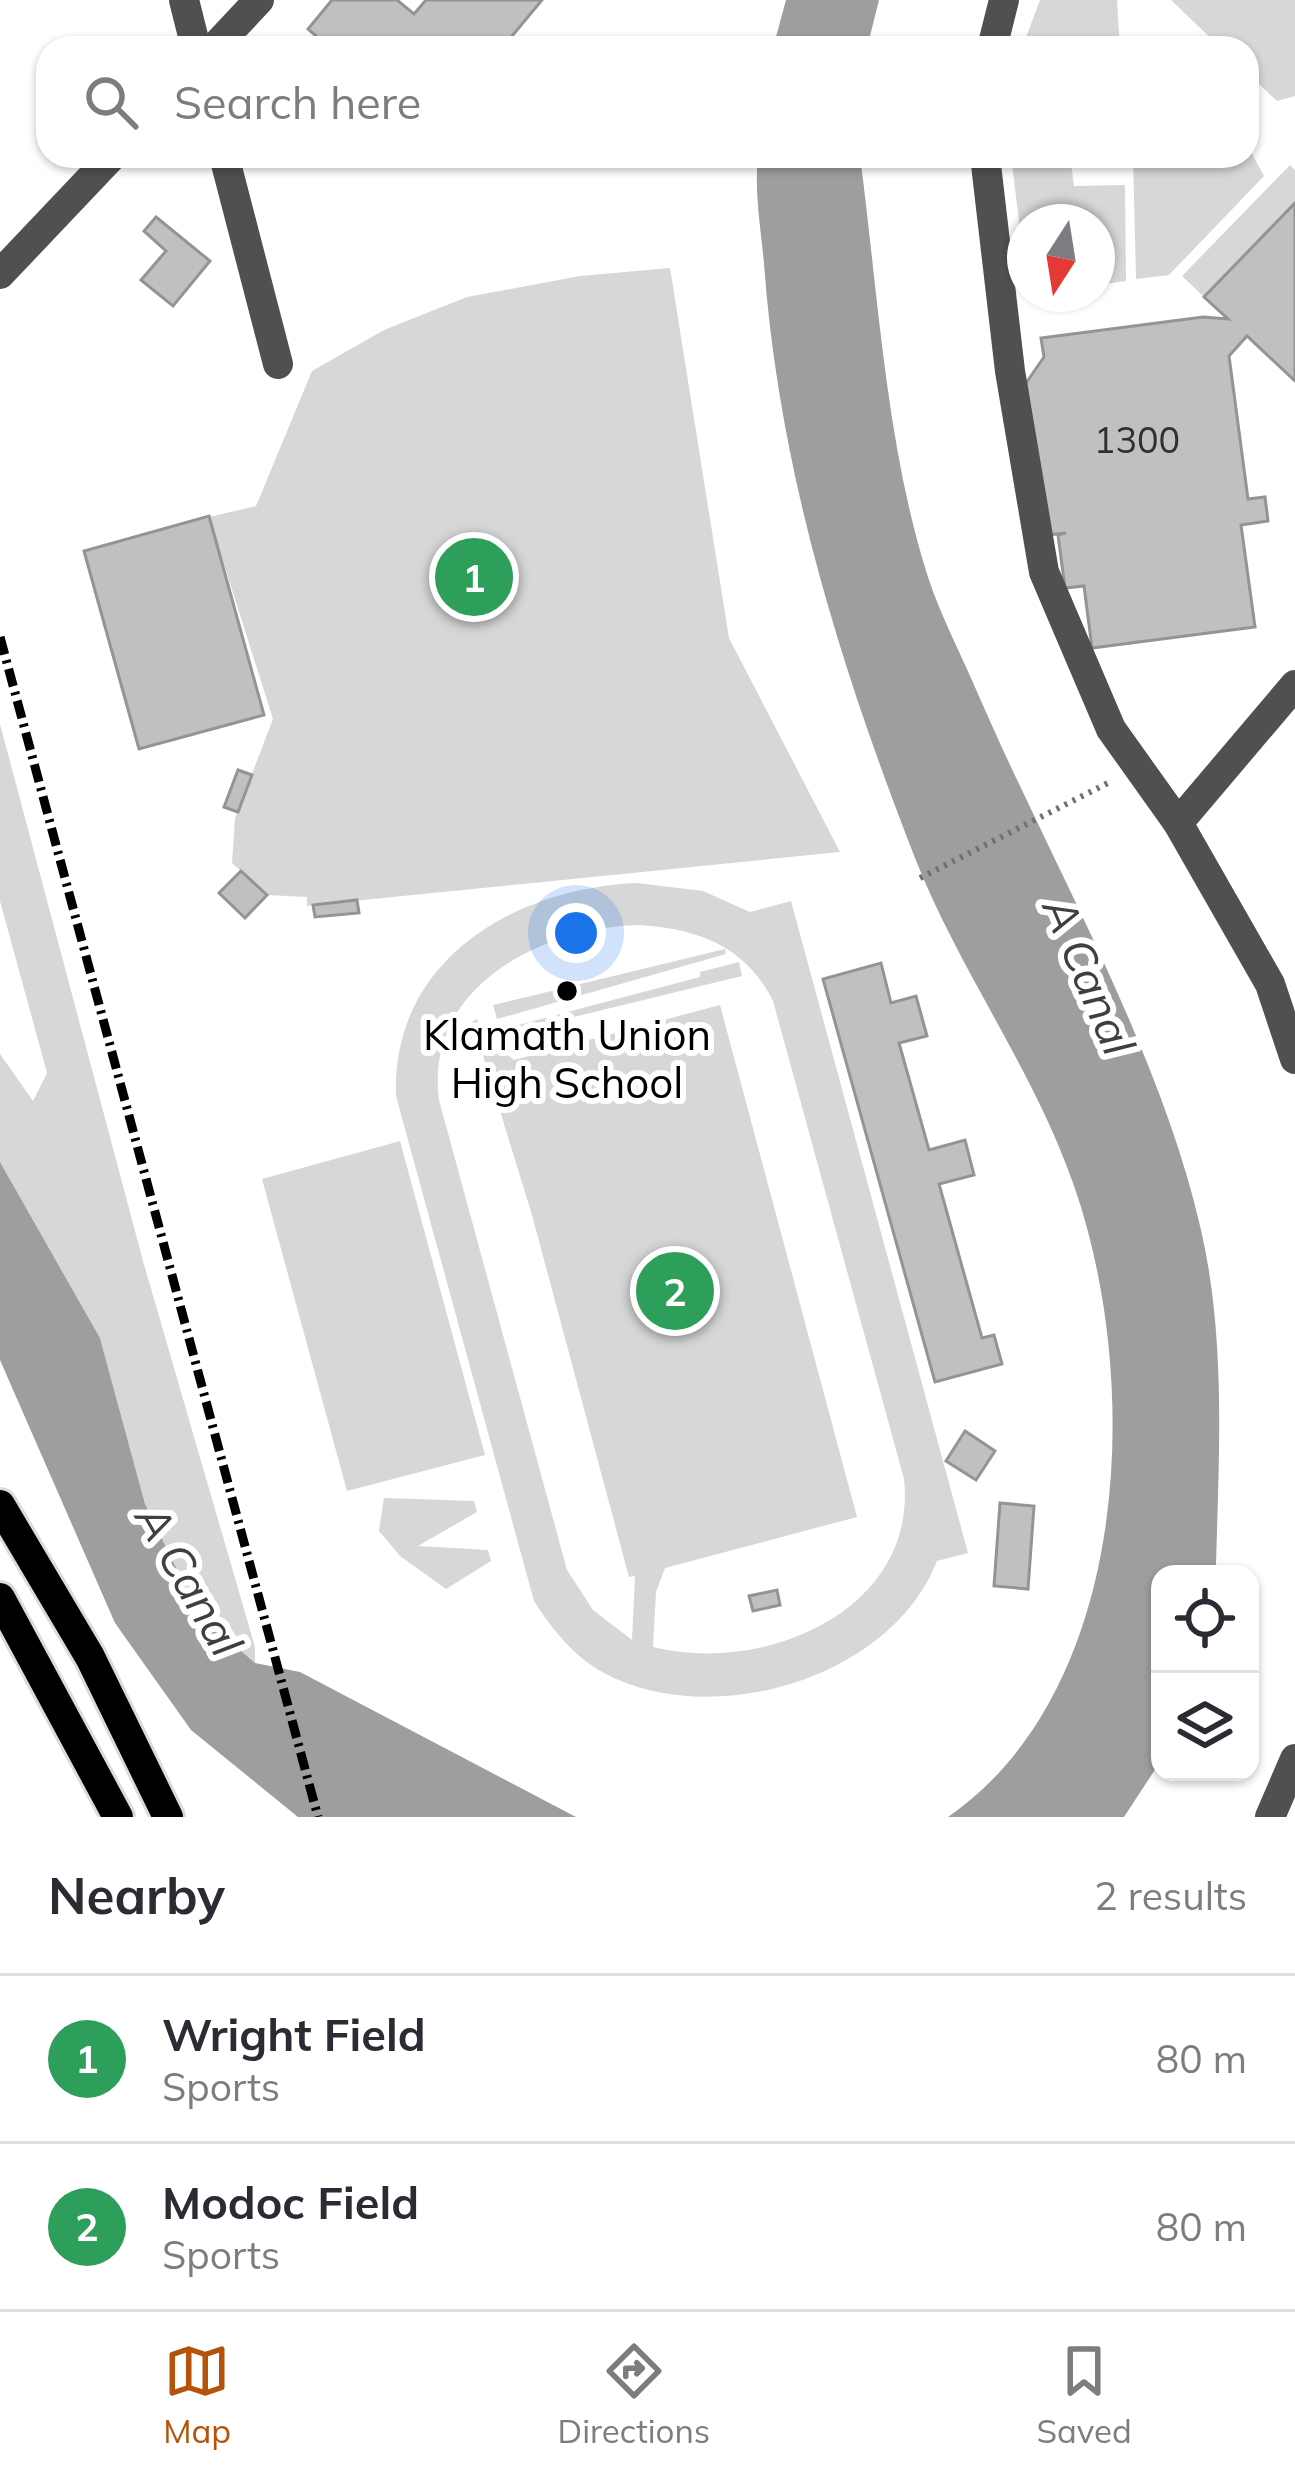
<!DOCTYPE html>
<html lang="en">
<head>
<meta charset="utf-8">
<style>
	:root { --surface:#fff; --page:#f2f2f3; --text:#2b2b33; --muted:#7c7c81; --line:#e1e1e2; --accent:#b45309 }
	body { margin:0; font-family:Mulish,sans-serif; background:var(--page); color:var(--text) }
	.controls { position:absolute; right:36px; bottom:36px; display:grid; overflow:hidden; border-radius:24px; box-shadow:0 3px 9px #0004 }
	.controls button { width:108px; height:108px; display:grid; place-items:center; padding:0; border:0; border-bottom:3px solid var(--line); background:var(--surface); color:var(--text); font:60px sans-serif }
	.compass { position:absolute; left:1007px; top:204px; width:108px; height:108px; border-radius:50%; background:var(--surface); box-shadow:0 3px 9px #0004; rotate:192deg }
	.you { position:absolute; left:576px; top:933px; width:42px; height:42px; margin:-30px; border:9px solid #fff; border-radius:50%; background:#1a73e8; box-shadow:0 0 0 18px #1a73e833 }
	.badge { display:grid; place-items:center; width:78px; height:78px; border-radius:50%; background:var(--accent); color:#fff; font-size:39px; font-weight:700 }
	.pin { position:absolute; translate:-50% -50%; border:6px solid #fff; box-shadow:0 3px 12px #0006 }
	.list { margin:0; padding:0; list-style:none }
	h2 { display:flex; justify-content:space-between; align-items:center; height:156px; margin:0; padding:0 48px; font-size:51px }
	h2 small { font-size:39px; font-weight:400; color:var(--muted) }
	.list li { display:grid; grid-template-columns:78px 1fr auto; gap:36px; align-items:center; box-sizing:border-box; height:168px; padding:0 48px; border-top:3px solid var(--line) }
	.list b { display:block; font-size:45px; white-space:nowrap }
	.list p { margin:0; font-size:39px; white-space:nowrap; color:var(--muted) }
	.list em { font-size:39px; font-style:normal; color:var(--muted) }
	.icon { flex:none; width:66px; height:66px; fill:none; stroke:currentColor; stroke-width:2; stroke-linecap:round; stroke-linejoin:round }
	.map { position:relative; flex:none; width:1295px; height:1817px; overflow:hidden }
	.search { position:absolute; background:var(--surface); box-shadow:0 3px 9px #0004; left:36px; right:36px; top:36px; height:132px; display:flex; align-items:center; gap:30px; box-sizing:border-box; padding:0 42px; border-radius:36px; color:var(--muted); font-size:45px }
	.sheet { height:492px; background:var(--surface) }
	nav { display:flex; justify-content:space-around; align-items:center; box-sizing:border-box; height:168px; border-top:3px solid var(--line); background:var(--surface); font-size:33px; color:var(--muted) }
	nav a { display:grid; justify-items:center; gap:6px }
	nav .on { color:var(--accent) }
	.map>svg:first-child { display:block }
	.green { fill:#d7d7d7; fill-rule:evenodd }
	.water { fill:#9e9e9e }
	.building { fill:#c0c0c0; stroke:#949494; stroke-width:3 }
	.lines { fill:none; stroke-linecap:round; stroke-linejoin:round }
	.major-casing { stroke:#dbdbdb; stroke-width:36 }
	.path { stroke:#727272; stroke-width:6; stroke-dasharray:3 6; stroke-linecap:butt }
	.minor { stroke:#505050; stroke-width:30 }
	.major { stroke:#000; stroke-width:30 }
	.rail { stroke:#000; stroke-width:9; stroke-dasharray:18 6 3 6; stroke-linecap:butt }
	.poi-dot { fill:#000; stroke:#fff; stroke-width:4.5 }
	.labels { text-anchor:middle; stroke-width:12; stroke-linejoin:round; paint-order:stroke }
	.number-label { font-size:36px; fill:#303030 }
	.poi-label { font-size:42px; fill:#000; stroke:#fff }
	.water-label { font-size:45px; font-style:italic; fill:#3f3f3f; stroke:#fff }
</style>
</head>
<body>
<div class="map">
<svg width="1295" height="1817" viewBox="0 0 1295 1817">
	<rect width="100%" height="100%" fill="#fff"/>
	<g class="green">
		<polygon points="1040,0 1117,0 1120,48 1022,48"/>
		<polygon points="1171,0 1295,0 1295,96 1277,101 1247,73 1247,48 1221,48"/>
		<polygon points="1247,116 1255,124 1250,150 1264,176 1169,275 1136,279 1133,156 1247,156"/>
		<polygon points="1011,156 1070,156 1074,186 1125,185 1126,281 1097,285 1097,222 1025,222 1025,269"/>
		<polygon points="1290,165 1295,170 1295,203 1204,297 1182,276"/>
		<polygon points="670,268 729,638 840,852 313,905 307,906 307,897 267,895 232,863 235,818 273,719 209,517 256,506 312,371 384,330 467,297 580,276"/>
		<polygon points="0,724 143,1261 255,1647 255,1663 198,1613 145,1504 100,1338 0,1162 0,1054 33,1101 47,1073 0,901"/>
		<path d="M637 883 703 891 750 912 791 901 968 1553 937 1561C891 1679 712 1731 604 1673 574 1657 552 1629 534 1601L396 1096C391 960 515 888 637 883ZM638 925C696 928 746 946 773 1001L904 1479C918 1611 763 1675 653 1647L656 1592 665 1568 857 1517 720 1005 514 1060 482 1033 477 1019 464 1027 471 1039 477 1036 532 1215 629 1577 635 1576 632 1640 593 1610 567 1570 439 1100C424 987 541 928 638 925Z"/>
		<polygon points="725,949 726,954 497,1019 493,1005"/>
		<polygon points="739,962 742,976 504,1034 503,1029 700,977 700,972"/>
		<polygon points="400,1141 485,1455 347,1491 262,1179"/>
		<polygon points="384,1498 474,1501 477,1512 418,1546 488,1550 491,1561 446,1589 400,1556 379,1531"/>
	</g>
	<g class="water">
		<polygon points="786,0 879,0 867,48 773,48"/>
		<path d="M758 156H860C878 292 886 447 928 577 941 617 962 656 978 694 1052 865 1160 1049 1201 1230 1226 1339 1219 1453 1216 1565L1214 1574H1160V1762L1124 1817H948C1133 1689 1142 1377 1073 1183 1033 1069 959 970 915 858 840 666 779 470 764 264 761 229 754 191 758 156Z"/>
		<polygon points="0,1162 100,1338 145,1504 198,1613 255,1663 300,1672 576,1817 298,1817 191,1730 115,1623 0,1360"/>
	</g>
	<g class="building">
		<polygon points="332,0 397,0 414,14 426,0 542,0 502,48 330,48 308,29"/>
		<polygon points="1295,203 1295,381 1247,336 1229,356 1248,499 1265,497 1268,521 1241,525 1255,627 1092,648 1084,586 1065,588 1058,535 1066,533 1047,535 1026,383 1044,357 1041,338 1203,317 1228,319 1204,297"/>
		<polygon points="156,217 210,261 173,306 141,280 166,251 144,231"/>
		<polygon points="209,516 264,715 139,749 84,551"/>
		<polygon points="238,770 252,775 238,812 224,807"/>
		<polygon points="241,871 267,895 245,918 219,893"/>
		<polygon points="357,900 359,913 315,917 313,905"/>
		<polygon points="881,963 891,1003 916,996 927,1036 899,1043 929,1150 965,1140 974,1175 939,1184 982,1338 994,1335 1002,1364 935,1382 823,979"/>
		<polygon points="965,1431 995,1451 976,1480 946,1461"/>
		<polygon points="1000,1503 1034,1506 1028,1589 994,1586"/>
		<polygon points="777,1590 780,1605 753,1611 749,1596"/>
	</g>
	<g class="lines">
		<g class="major-casing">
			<g id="major">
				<polyline points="0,1505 90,1657 168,1817"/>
				<polyline points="0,1598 118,1817"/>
			</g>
		</g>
		<polyline class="path" points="920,878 1108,783"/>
		<g class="minor">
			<polyline points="184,0 196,48"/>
			<polyline points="214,48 259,0"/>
			<polyline points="992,48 1004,0"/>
			<polyline points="224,156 278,364"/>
			<polyline points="985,156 1010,371 1044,572 1111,729 1178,823 1270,984 1295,1059"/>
			<polyline points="0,274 112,156"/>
			<polyline points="1178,823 1295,685"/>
			<polyline points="1270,1817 1295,1759"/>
		</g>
		<use href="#major" class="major"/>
		<polyline class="rail" points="0,637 318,1817"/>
	</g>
	<circle class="poi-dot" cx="567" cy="991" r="12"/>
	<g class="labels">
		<g class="number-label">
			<text x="1137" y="453">1300</text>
		</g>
		<g class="poi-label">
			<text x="567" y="1050">Klamath Union<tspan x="567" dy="48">High School</tspan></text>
		</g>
		<g class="water-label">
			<text transform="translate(1089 976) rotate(67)" y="16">A Canal</text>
			<text transform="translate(189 1580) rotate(60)" y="16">A Canal</text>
		</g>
	</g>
</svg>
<div class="controls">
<button><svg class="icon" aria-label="locate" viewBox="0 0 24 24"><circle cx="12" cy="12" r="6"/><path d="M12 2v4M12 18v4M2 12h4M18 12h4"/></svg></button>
<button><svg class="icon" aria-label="layers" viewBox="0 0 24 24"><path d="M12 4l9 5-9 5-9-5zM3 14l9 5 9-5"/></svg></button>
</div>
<svg class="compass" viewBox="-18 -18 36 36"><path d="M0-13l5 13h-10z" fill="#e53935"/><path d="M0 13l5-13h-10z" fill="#7c7c81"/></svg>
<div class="you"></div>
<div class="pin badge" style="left:474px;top:577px;background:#2e9e5b">1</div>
<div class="pin badge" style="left:675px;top:1291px;background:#2e9e5b">2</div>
<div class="search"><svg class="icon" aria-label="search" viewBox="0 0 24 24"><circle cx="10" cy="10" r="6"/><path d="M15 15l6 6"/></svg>Search here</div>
</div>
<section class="sheet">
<h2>Nearby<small>2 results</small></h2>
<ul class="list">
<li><span class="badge" style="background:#2e9e5b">1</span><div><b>Wright Field</b><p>Sports</p></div><em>80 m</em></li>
<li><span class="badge" style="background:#2e9e5b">2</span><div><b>Modoc Field</b><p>Sports</p></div><em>80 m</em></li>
</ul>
</section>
<nav>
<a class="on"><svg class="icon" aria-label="map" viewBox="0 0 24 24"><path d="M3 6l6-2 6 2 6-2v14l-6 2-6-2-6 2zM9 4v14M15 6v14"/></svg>Map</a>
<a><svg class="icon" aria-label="directions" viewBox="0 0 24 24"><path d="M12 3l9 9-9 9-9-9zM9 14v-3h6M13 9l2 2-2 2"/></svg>Directions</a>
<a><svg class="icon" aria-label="saved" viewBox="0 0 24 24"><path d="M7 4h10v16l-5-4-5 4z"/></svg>Saved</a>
</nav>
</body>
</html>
